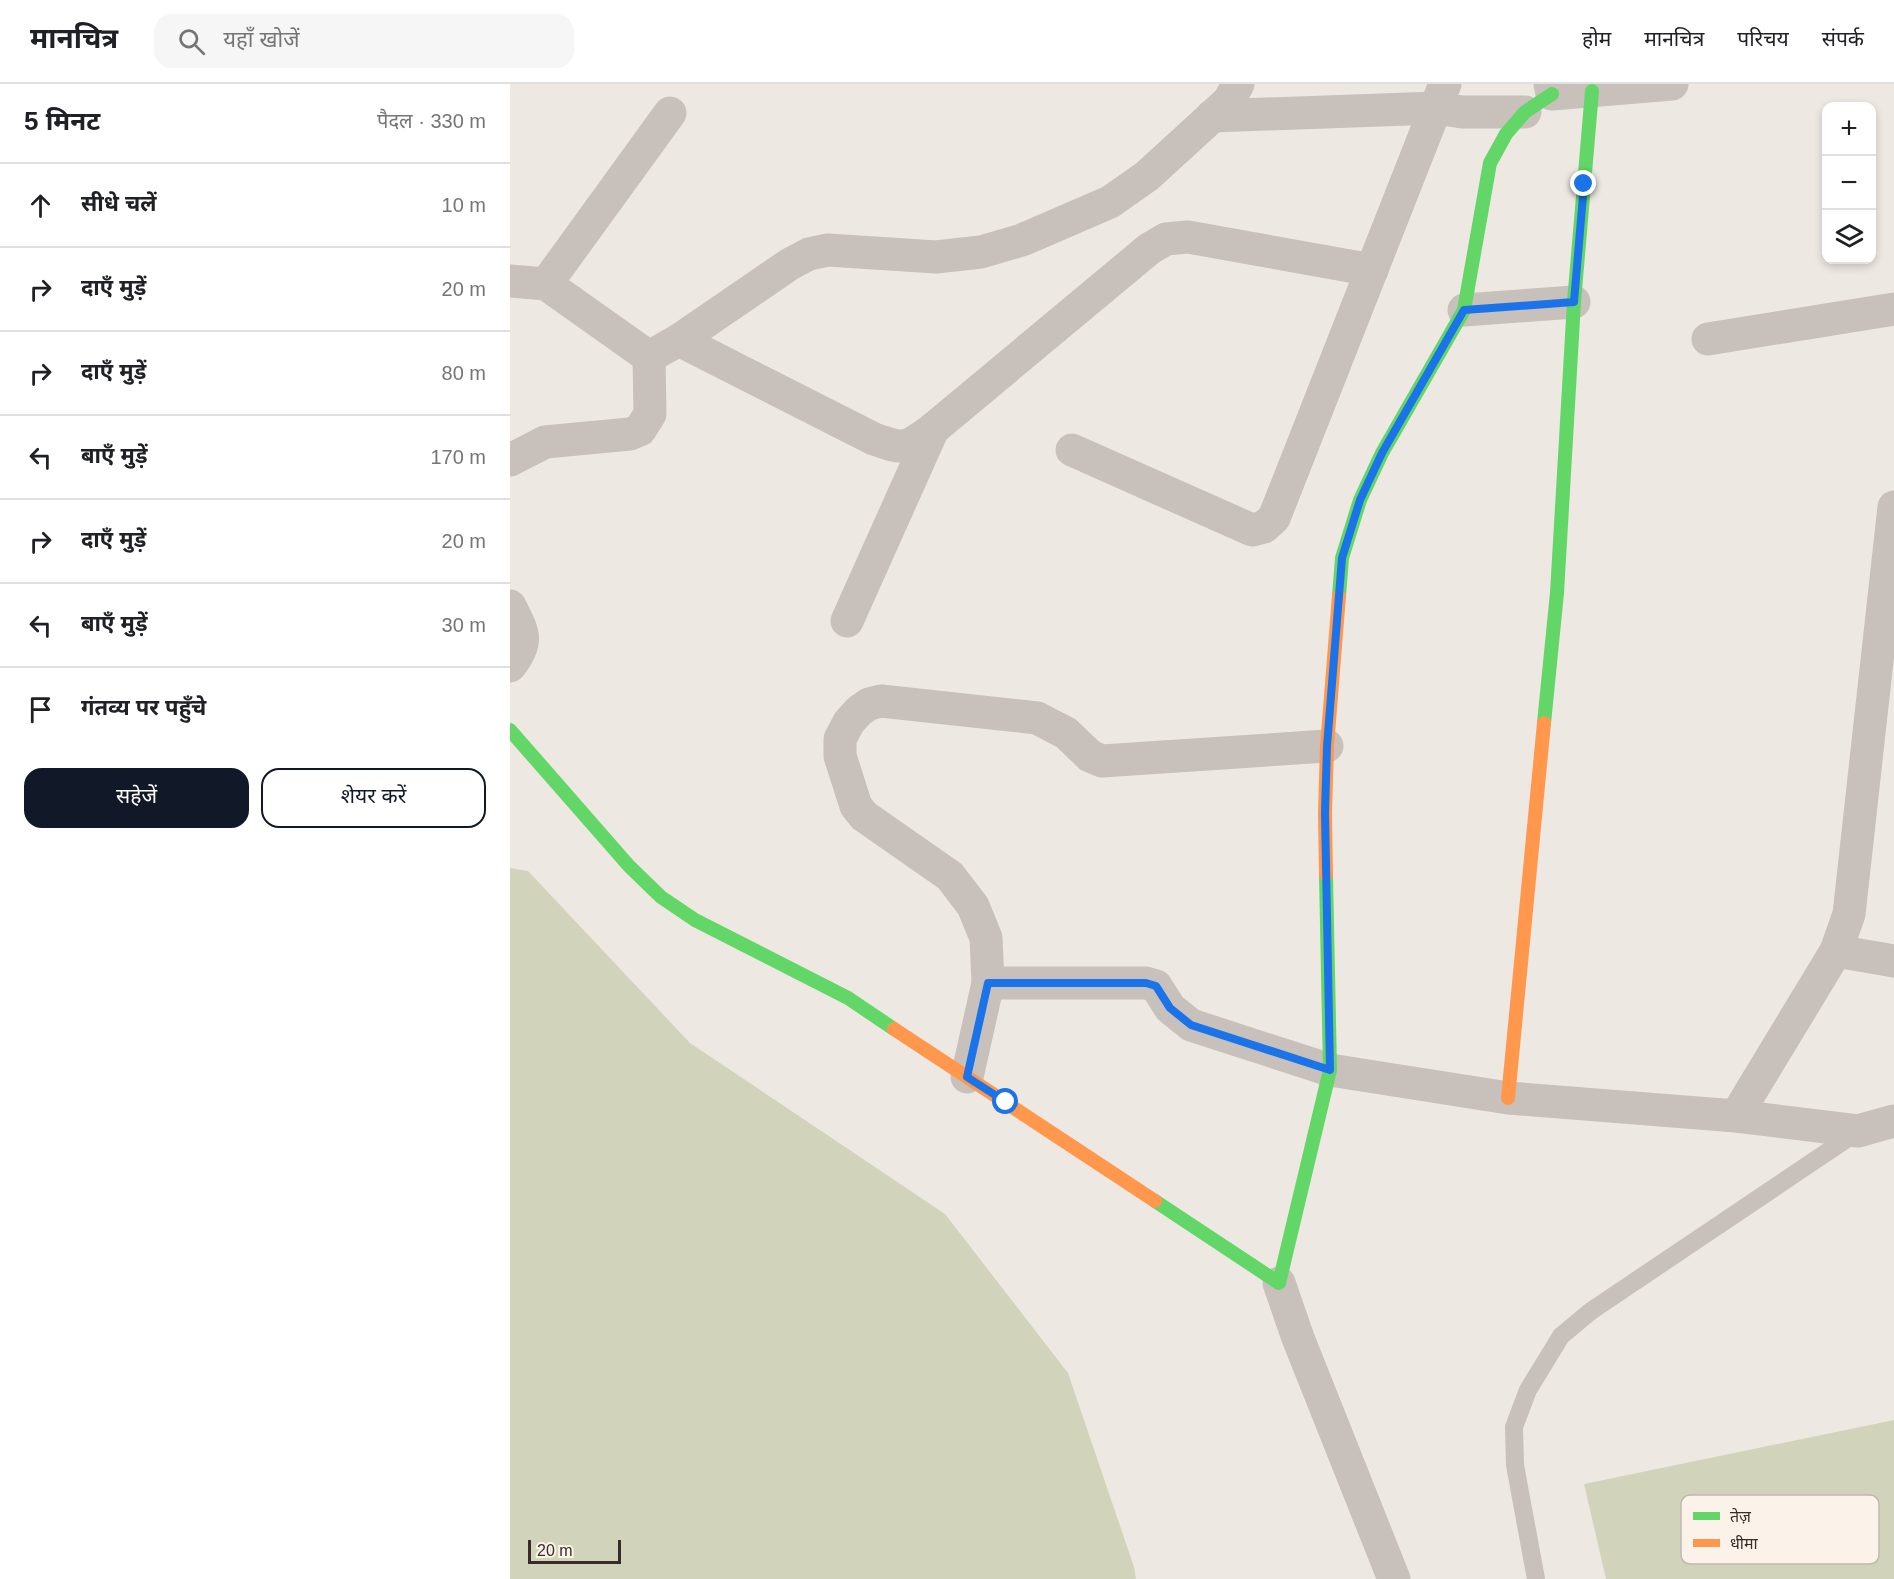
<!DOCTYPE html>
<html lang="hi">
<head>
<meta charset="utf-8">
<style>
	:root { --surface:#fff; --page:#f6f6f6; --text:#202124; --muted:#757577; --line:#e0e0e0; --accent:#111827 }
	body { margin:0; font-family:Arial,"Noto Sans Devanagari",sans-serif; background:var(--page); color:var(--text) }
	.controls { position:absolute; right:18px; top:18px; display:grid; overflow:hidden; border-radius:12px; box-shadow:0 3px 9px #0003 }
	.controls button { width:54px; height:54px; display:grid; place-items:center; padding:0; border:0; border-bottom:2px solid var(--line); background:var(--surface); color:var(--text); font:30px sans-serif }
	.scale { position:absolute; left:18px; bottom:15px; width:93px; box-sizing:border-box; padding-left:6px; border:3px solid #392c28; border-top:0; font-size:16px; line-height:21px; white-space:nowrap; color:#392c28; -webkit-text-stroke:4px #fbf2e9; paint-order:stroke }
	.stop { position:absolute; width:18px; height:18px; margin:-14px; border:4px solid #1a73e8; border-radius:50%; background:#fff }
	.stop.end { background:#1a73e8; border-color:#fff; box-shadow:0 2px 6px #0008 }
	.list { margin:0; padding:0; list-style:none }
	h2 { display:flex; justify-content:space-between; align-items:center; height:78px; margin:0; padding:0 24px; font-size:26px }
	h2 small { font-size:20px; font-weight:400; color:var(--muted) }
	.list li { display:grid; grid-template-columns:39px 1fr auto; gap:18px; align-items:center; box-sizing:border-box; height:84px; padding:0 24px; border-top:2px solid var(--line) }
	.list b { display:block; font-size:22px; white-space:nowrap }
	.list em { font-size:20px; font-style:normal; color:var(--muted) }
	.actions { display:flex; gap:12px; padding:18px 24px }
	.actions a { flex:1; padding:14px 0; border:2px solid var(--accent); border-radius:18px; text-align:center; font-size:21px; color:var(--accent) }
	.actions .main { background:var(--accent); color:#fff }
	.icon { flex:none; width:33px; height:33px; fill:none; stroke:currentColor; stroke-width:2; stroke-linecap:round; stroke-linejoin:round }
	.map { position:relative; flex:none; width:1384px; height:1495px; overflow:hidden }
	header { display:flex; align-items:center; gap:36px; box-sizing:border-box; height:84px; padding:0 30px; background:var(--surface); border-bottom:2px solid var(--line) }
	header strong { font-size:28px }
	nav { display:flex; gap:33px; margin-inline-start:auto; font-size:21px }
	.search { width:420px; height:54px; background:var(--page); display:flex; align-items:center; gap:15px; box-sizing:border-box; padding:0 21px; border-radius:18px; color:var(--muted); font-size:22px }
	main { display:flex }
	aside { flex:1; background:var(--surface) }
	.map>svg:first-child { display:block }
	.grass { fill:#d1d4bb }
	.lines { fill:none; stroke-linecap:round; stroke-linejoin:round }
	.lane { stroke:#c8c0ba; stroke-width:18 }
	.street { stroke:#c8c0ba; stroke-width:33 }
	.fast { stroke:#63d668; stroke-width:14 }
	.slow { stroke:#ff974d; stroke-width:14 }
	.route { stroke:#1a73e8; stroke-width:8 }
	.key { fill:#fbf2e9; stroke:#c1b7af; stroke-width:1.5 }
	.key-label { font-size:16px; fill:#392c28 }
</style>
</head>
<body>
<header>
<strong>मानचित्र</strong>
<div class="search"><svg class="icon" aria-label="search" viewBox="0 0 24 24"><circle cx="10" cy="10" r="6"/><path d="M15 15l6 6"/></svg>यहाँ खोजें</div>
<nav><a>होम</a><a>मानचित्र</a><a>परिचय</a><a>संपर्क</a></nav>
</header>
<main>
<aside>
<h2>5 मिनट<small>पैदल · 330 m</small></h2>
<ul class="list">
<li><svg class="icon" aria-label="ahead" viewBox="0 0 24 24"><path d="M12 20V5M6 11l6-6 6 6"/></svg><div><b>सीधे चलें</b></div><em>10 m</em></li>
<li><svg class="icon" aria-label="right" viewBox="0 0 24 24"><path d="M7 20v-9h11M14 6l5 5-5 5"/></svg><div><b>दाएँ मुड़ें</b></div><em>20 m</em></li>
<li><svg class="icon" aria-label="right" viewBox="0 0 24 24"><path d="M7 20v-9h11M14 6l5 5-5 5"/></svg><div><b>दाएँ मुड़ें</b></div><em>80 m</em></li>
<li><svg class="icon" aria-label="left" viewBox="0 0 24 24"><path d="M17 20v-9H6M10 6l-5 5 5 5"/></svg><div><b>बाएँ मुड़ें</b></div><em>170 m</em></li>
<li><svg class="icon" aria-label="right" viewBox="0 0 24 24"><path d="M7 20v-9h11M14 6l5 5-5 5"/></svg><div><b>दाएँ मुड़ें</b></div><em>20 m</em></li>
<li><svg class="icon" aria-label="left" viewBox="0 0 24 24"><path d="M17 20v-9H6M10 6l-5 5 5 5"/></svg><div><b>बाएँ मुड़ें</b></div><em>30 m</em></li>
<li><svg class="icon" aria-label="arrive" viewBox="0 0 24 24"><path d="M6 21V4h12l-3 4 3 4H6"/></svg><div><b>गंतव्य पर पहुँचे</b></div></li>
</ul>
<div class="actions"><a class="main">सहेजें</a><a>शेयर करें</a></div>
</aside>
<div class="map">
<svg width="1384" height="1495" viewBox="0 0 1384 1495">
	<rect width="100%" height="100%" fill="#eee8e2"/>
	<g class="grass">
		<polygon points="0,784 18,787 180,959 435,1130 558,1289 624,1483 626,1495 0,1495"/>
		<polygon points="1384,1336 1384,1495 1096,1495 1074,1400"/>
	</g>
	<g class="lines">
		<polyline class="lane" points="1026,1495 1005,1381 1004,1343 1018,1306 1051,1252 1081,1227 1347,1048"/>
		<g class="street">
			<polyline points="1040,0 1042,10 1162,0"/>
			<polyline points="702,32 926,24 952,28 1015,28"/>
			<path d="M0 197 36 200 139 273 169 256 364 355C395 366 396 365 423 345L639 165 656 155 678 153 862 186"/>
			<polyline points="36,200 160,29"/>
			<polyline points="954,226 1064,218"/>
			<polyline points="1198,255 1384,225"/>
			<polyline points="169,256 280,180 299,170 318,166 426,173 471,168 512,156 600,118 637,92 719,17 728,0"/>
			<polyline points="562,366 742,446 754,443 764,434 935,0"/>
			<polyline points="0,376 35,358 120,350 130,346 140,330 139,273"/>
			<path d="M0 522C13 549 20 556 0 582"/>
			<polyline points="337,537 423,345"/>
			<polyline points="1326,867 1384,877"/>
			<polyline points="478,899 636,899 646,902 660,924 681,941 820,986 998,1014 1226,1032 1348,1047 1384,1037"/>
			<polyline points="457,993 478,899 476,854 463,822 440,792 354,732 346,722 330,672 330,655 339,638 349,627 359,620 371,617 527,634 556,649 580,672 592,677 817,662"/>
			<polyline points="1226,1032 1326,867 1339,830 1384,423"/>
			<polyline points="769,1199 788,1254 884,1495"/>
		</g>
		<g class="fast">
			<polyline points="829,512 832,474 850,416 872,369 954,226 980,79 996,50 1015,28 1042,10"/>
			<polyline points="1034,639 1047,509 1064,218 1082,7"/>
			<polyline points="0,646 119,782 151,813 185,836 338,914 384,945"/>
			<polyline points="645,1117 769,1199 820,986 816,791"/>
		</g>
		<g class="slow">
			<polyline points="816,791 815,729 817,662 829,512"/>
			<polyline points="384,945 645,1117"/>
			<polyline points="998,1014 1034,639"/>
		</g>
	</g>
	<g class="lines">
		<polyline class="route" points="496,1018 457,993 478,899 636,899 646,902 660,924 681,941 820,986 815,729 817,662 832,474 850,416 872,369 954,226 1064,218 1074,100"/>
	</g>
	<rect x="1171" y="1411" width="198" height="69" rx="9" class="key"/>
	<rect x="1183" y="1428" width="27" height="8" fill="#63d668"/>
	<rect x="1183" y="1455" width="27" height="8" fill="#ff974d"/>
	<g class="key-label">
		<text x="1220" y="1438">तेज़</text>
		<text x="1220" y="1465">धीमा</text>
	</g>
</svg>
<div class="controls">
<button>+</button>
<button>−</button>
<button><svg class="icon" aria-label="layers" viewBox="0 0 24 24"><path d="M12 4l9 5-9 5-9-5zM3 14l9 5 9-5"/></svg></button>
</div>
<div class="scale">20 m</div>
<div class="stop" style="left:496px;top:1018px"></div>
<div class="stop end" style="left:1074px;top:100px"></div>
</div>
</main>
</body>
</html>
